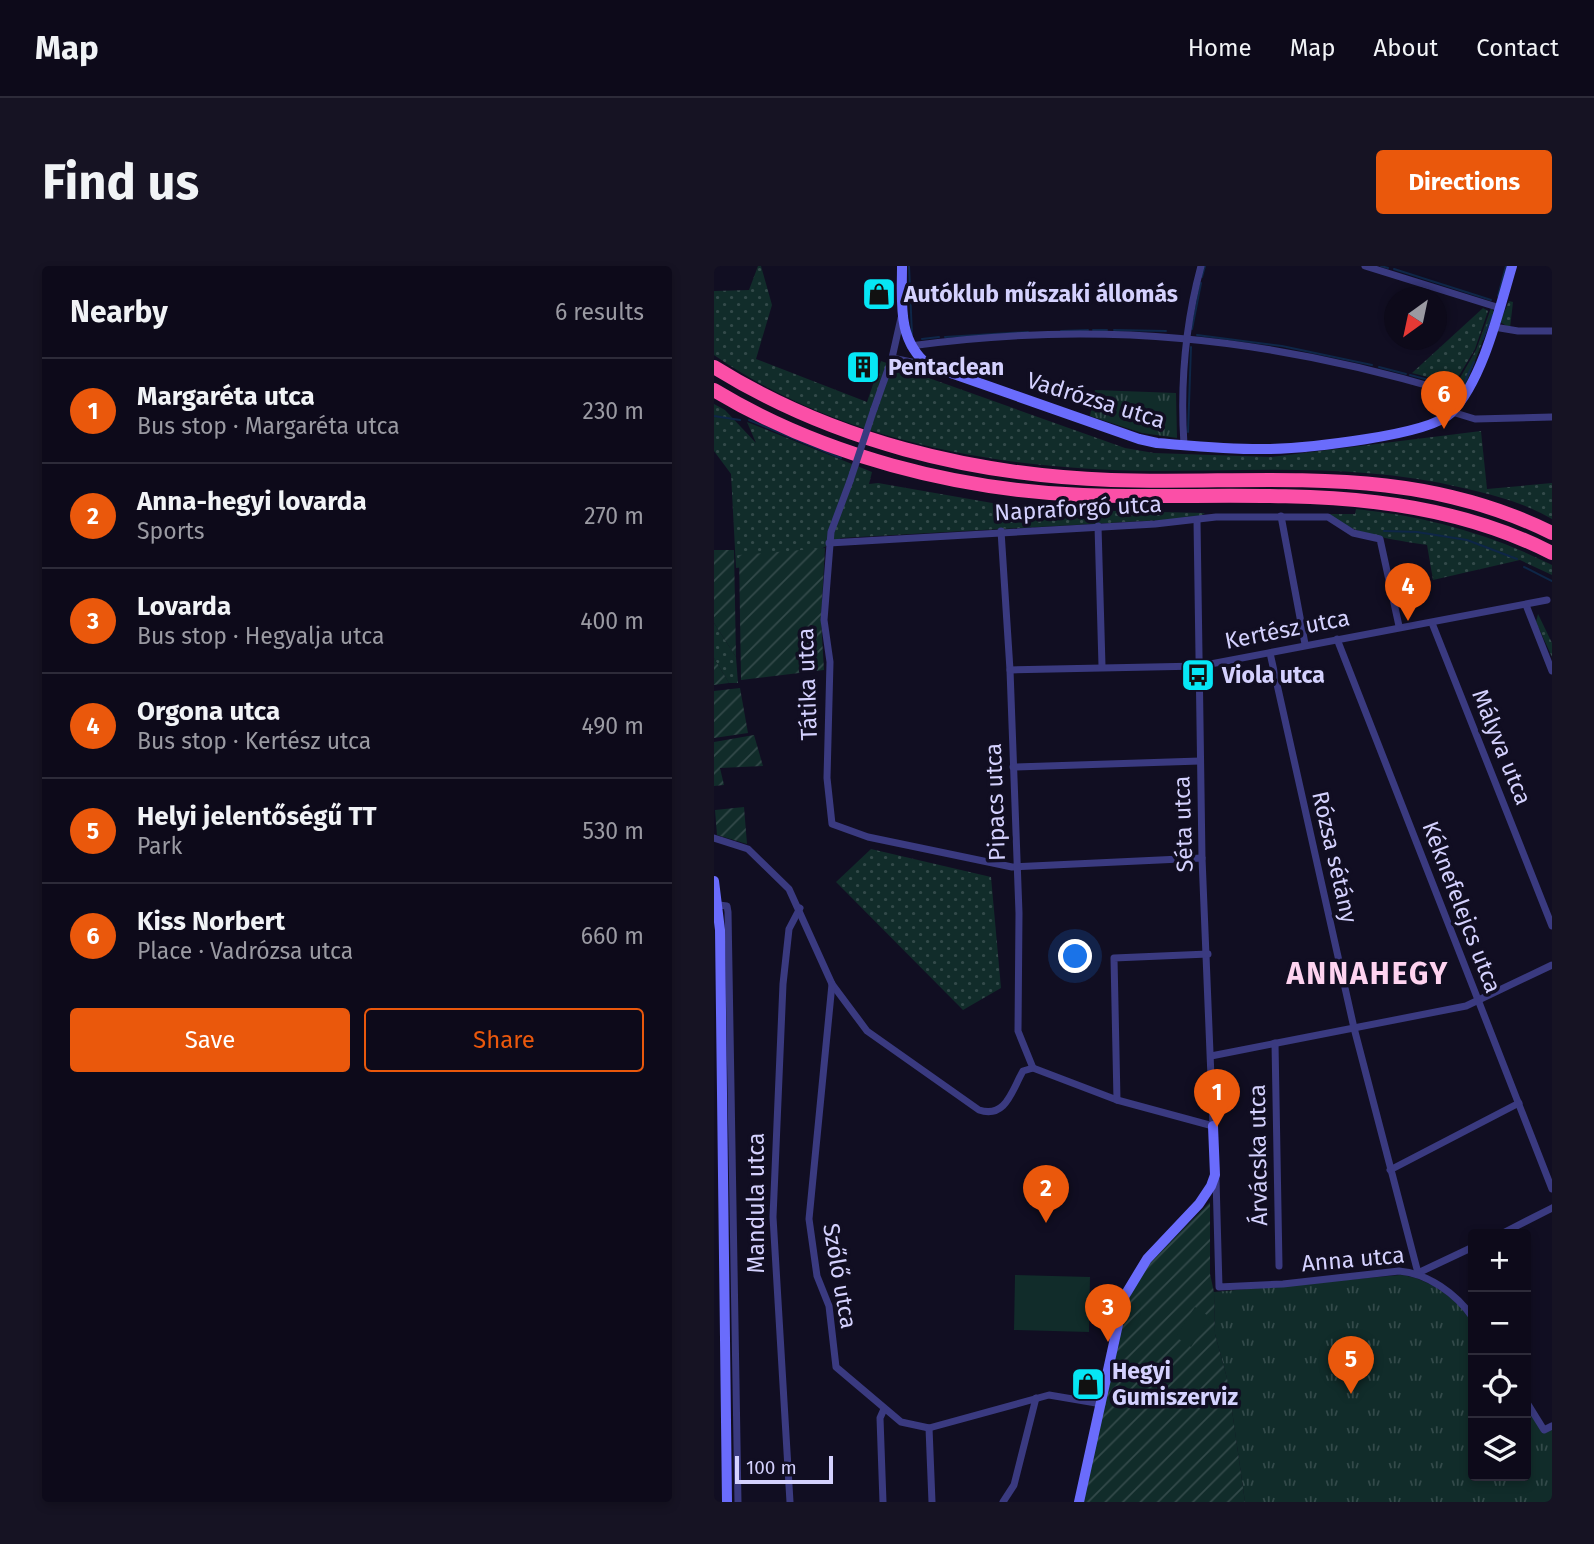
<!DOCTYPE html>
<html lang="en">
<head>
<meta charset="utf-8">
<style>
	:root { --surface:#0d0a1a; --page:#161323; --text:#f1f3f6; --muted:#9a9aa2; --line:#2d2b39; --accent:#ea580c }
	body { margin:0; font-family:"Fira Sans",sans-serif; background:var(--page); color:var(--text) }
	.controls { position:absolute; right:21px; bottom:21px; display:grid; overflow:hidden; border-radius:7px; box-shadow:0 4px 10px #0003 }
	.controls button { width:63px; height:63px; display:grid; place-items:center; padding:0; border:0; border-bottom:2px solid var(--line); background:var(--surface); color:var(--text); font:35px sans-serif }
	.compass { position:absolute; left:670px; top:21px; width:63px; height:63px; border-radius:50%; background:var(--surface); box-shadow:0 4px 10px #0003; rotate:213deg }
	.scale { position:absolute; left:21px; bottom:18px; width:98px; box-sizing:border-box; padding-left:7px; border:4px solid #d4d1fe; border-top:0; font-size:19px; line-height:24px; white-space:nowrap; color:#d4d1fe; -webkit-text-stroke:5px #110e22; paint-order:stroke }
	.you { position:absolute; left:362px; top:691px; width:24px; height:24px; margin:-18px; border:5px solid #fff; border-radius:50%; background:#1a73e8; box-shadow:0 0 0 10px #1a73e833 }
	.badge { display:grid; place-items:center; width:46px; height:46px; border-radius:50%; background:var(--accent); color:#fff; font-size:23px; font-weight:700 }
	.pin { position:absolute; translate:-50% -58px; filter:drop-shadow(0 2px 4px #0008) }
	.pin::after { content:''; position:absolute; top:37px; width:24px; height:21px; background:inherit; clip-path:polygon(0 0,100% 0,50% 100%) }
	.list { margin:0; padding:0; list-style:none }
	h2 { display:flex; justify-content:space-between; align-items:center; height:91px; margin:0; padding:0 28px; font-size:30px }
	h2 small { font-size:23px; font-weight:400; color:var(--muted) }
	.list li { display:grid; grid-template-columns:46px 1fr auto; gap:21px; align-items:center; box-sizing:border-box; height:105px; padding:0 28px; border-top:2px solid var(--line) }
	.list b { display:block; font-size:26px; white-space:nowrap }
	.list p { margin:0; font-size:23px; white-space:nowrap; color:var(--muted) }
	.list em { font-size:23px; font-style:normal; color:var(--muted) }
	.actions { display:flex; gap:14px; padding:21px 28px }
	.actions a { flex:1; padding:16px 0; border:2px solid var(--accent); border-radius:7px; text-align:center; font-size:24px; color:var(--accent) }
	.actions .main { background:var(--accent); color:#fff }
	.icon { flex:none; width:38px; height:38px; fill:none; stroke:currentColor; stroke-width:2; stroke-linecap:round; stroke-linejoin:round }
	.map { position:relative; flex:none; width:838px; height:1236px; overflow:hidden; border-radius:7px }
	header { display:flex; align-items:center; gap:42px; box-sizing:border-box; height:98px; padding:0 35px; background:var(--surface); border-bottom:2px solid var(--line) }
	header strong { font-size:33px }
	nav { display:flex; gap:38px; margin-inline-start:auto; font-size:24px }
	.intro { display:flex; align-items:center; justify-content:space-between; box-sizing:border-box; height:168px; padding:0 42px }
	h1 { margin:0; font-size:49px }
	.button { padding:18px 32px; border-radius:7px; background:var(--accent); color:#fff; font-size:24px; font-weight:700 }
	main { display:flex; gap:42px; padding:0 42px }
	aside { flex:1; background:var(--surface); border-radius:7px; box-shadow:0 4px 10px #0003 }
	.map>svg:first-child { display:block }
	.grass { fill:url(#grass-dots) }
	.park { fill:url(#park-tufts) }
	.garden { fill:url(#garden-furrows) }
	.pitch { fill:#112c2a }
	.lines { fill:none; stroke-linecap:round; stroke-linejoin:round }
	.stream { stroke:#0e2647; stroke-width:2 }
	.street { stroke:#3a3a80; stroke-width:7 }
	.secondary { stroke:#6a6cfc; stroke-width:10 }
	.highway { stroke:#fb4fa7; stroke-width:14 }
	.street-bridge { stroke:#3a3a80; stroke-width:7 }
	.labels { text-anchor:middle; stroke-width:7; stroke-linejoin:round; paint-order:stroke }
	.poi-label { font-size:23px; font-weight:bold; fill:#d4d1fe; stroke:#110e22; text-anchor:start }
	.street-label { font-size:23px; fill:#d4d1fe; stroke:#110e22 }
	.district-label { font-size:30px; font-weight:bold; letter-spacing:2px; fill:#fed3f0; stroke:#110e22 }
</style>
</head>
<body>
<header>
<strong>Map</strong>
<nav><a>Home</a><a>Map</a><a>About</a><a>Contact</a></nav>
</header>
<div class="intro"><h1>Find us</h1><a class="button">Directions</a></div>
<main>
<aside>
<h2>Nearby<small>6 results</small></h2>
<ul class="list">
<li><span class="badge">1</span><div><b>Margaréta utca</b><p>Bus stop · Margaréta utca</p></div><em>230 m</em></li>
<li><span class="badge">2</span><div><b>Anna-hegyi lovarda</b><p>Sports</p></div><em>270 m</em></li>
<li><span class="badge">3</span><div><b>Lovarda</b><p>Bus stop · Hegyalja utca</p></div><em>400 m</em></li>
<li><span class="badge">4</span><div><b>Orgona utca</b><p>Bus stop · Kertész utca</p></div><em>490 m</em></li>
<li><span class="badge">5</span><div><b>Helyi jelentőségű TT</b><p>Park</p></div><em>530 m</em></li>
<li><span class="badge">6</span><div><b>Kiss Norbert</b><p>Place · Vadrózsa utca</p></div><em>660 m</em></li>
</ul>
<div class="actions"><a class="main">Save</a><a>Share</a></div>
</aside>
<div class="map">
<svg width="838" height="1236" viewBox="0 0 838 1236">
	<defs>
		<pattern id="grass-dots" width="8" height="8" patternUnits="userSpaceOnUse" patternTransform="scale(1.75)"><rect width="8" height="8" fill="#112c2a"/><path d="M2 2h.1M6 6h.1" fill="none" stroke="#334a4a" stroke-width="1.8" stroke-linecap="round"/></pattern>
		<pattern id="park-tufts" width="24" height="20" patternUnits="userSpaceOnUse" patternTransform="scale(1.75)"><rect width="24" height="20" fill="#112c2a"/><path d="M3 7l-1-3M5 7V3M7 7l1-3M15 17l-1-3M17 17v-4M19 17l1-3" fill="none" stroke="#334a4a"/></pattern>
		<pattern id="garden-furrows" width="10" height="10" patternUnits="userSpaceOnUse" patternTransform="scale(1.75)"><rect width="10" height="10" fill="#112c2a"/><path d="M-1 1l2-2M0 10L10 0M9 11l2-2" fill="none" stroke="#334a4a"/></pattern>
	</defs>
	<rect width="100%" height="100%" fill="#110e22"/>
	<g class="grass">
		<path d="M44 0H47L58 39 42 93 153 136 167 95 411 182 440 187 557 191 767 165 773 223 838 217V253C808 236 783 230 749 222 646 197 543 205 439 205 288 204 125 176 0 89V25L35 24Z"/>
		<polygon points="795,35 799,36 796,62 786,56"/>
		<polygon points="769,42 774,45 761,83 740,118 698,107"/>
		<polygon points="777,42 780,46 750,123 742,125 739,124 762,84"/>
		<polygon points="0,138 11,144 42,177 33,156 158,206 155,218 164,217 313,243 491,247 484,252 127,272 87,294 22,302 17,208 0,185"/>
		<path d="M642 243C710 250 773 267 834 297L838 299V309L806 294 719 314 713 279C677 273 644 271 614 248H641Z"/>
		<polygon points="824,348 838,377 838,391 822,356"/>
		<polygon points="0,357 22,391 24,417 15,417 0,392"/>
		<polygon points="157,583 277,611 287,722 249,744 122,616"/>
	</g>
	<g class="park">
		<polygon points="381,124 462,127 463,172 428,167 376,150"/>
		<path d="M686 1009C713 1011 744 1033 759 1057V1210H812V1139L828 1165 838 1160V1236H531L514 1116 501 1068 500 1026Z"/>
	</g>
	<g class="garden">
		<polygon points="111,282 107,354 110,404 27,414 25,289"/>
		<polygon points="0,284 20,284 22,391 0,357"/>
		<polygon points="0,392 15,417 0,419"/>
		<polygon points="26,422 34,467 0,472 0,425"/>
		<polygon points="40,469 49,500 6,502 10,519 0,520 0,476"/>
		<polygon points="30,541 33,578 3,569 1,544"/>
		<polygon points="496,936 496,1008 500,1026 501,1068 514,1116 531,1236 369,1236 416,1023 435,997"/>
	</g>
	<g class="pitch">
		<polygon points="301,1009 376,1011 375,1066 300,1064"/>
		<polygon points="481,1041 496,1051 477,1081 462,1071"/>
	</g>
	<g class="lines">
		<g class="stream">
			<polyline points="195,0 198,69"/>
			<polyline points="667,0 674,2"/>
			<polyline points="680,3 777,34"/>
			<polyline points="488,11 491,0"/>
			<polyline points="784,30 792,0"/>
			<polyline points="478,63 487,17"/>
			<polyline points="379,64 393,64"/>
			<polyline points="400,64 452,65"/>
			<polyline points="347,65 374,64"/>
			<polyline points="483,69 568,80 658,99"/>
			<polyline points="231,71 314,66"/>
			<polyline points="208,73 225,71"/>
			<polyline points="769,73 778,49"/>
			<polyline points="665,101 692,108"/>
			<polyline points="696,109 738,120"/>
			<polyline points="749,119 760,96"/>
			<polyline points="724,149 737,138"/>
			<polyline points="0,150 26,154"/>
			<polyline points="35,154 127,192"/>
			<polyline points="474,166 477,81"/>
			<polyline points="670,265 703,266 753,274 803,293"/>
			<polyline points="810,301 838,315"/>
		</g>
		<g class="street">
			<polyline points="651,0 786,42"/>
			<polyline points="780,61 804,65 838,65"/>
			<path d="M196 80C384 54 551 71 733 125L747 134"/>
			<polyline points="178,92 212,99"/>
			<polyline points="160,143 178,92 187,52"/>
			<polyline points="738,146 761,153 838,151"/>
			<path d="M470 179C466 118 471 59 487 0"/>
			<polyline points="136,215 117,266 110,354 116,396 113,512 118,558 154,571 298,601 488,592"/>
			<polyline points="567,250 591,378"/>
			<polyline points="384,260 388,400"/>
			<polyline points="287,265 296,404 305,647 304,765 319,802"/>
			<polyline points="115,277 441,258 502,251 614,251 639,267 666,273 685,360"/>
			<polyline points="812,339 838,405"/>
			<polyline points="718,357 838,660"/>
			<polyline points="623,373 838,923"/>
			<polyline points="556,387 640,762 704,1007 759,981"/>
			<polyline points="296,404 486,400 833,334"/>
			<polyline points="299,501 486,495"/>
			<path d="M0 572 34 583 75 623 118 718 153 765 265 844C292 853 298 824 309 805L319 802 403 834 499 860 488 592 483 254"/>
			<polyline points="5,639 13,640 14,646 24,1236"/>
			<polyline points="118,718 95,953 103,1010 115,1040 122,1101 187,1156 215,1162 335,1129 388,1138"/>
			<polyline points="561,777 565,1000"/>
			<polyline points="497,790 752,740 838,699"/>
			<polyline points="403,834 400,692 494,688"/>
			<polyline points="676,904 805,837"/>
			<path d="M502 913 505 1021 569 1018 685 1005C713 1007 743 1028 759 1052"/>
			<polyline points="787,968 838,942"/>
			<polyline points="812,1135 830,1164 838,1160"/>
			<polyline points="215,1162 218,1236"/>
			<polyline points="76,1236 59,951 69,718 75,663 86,642"/>
			<polyline points="169,1236 166,1152 170,1143"/>
			<polyline points="289,1236 300,1219 322,1132"/>
		</g>
		<g class="secondary">
			<path d="M188 0C188 37 183 74 214 99L425 173 443 177C480 180 518 184 556 183 591 182 714 170 737 147 769 114 785 44 798 0"/>
			<polyline points="0,615 6,664 13,1236"/>
			<polyline points="365,1236 410,1031 433,993 485,938 497,920 501,909 499,860"/>
		</g>
		<g class="highway">
			<path d="M0 101C119 175 258 209 397 214 552 219 693 195 838 267"/>
			<path d="M0 124C109 190 243 224 369 229 530 235 689 211 838 287"/>
		</g>
		<polyline class="street-bridge" points="136,215 160,143"/>
	</g>
	<defs>
		<g id="shop-square" transform="scale(1.75)"><rect x="-9" y="-9" width="18" height="18" rx="4" fill="#06e6f5" stroke="#110e22"/><path d="M-5-2.5h2.3a2.7 3.5 0 0 1 5.4 0H5L5.5 6h-11ZM-1.5-2.5h3a1.5 2.3 0 0 0-3 0Z" fill="#111"/></g>
		<g id="building-square" transform="scale(1.75)"><rect x="-9" y="-9" width="18" height="18" rx="4" fill="#06e6f5" stroke="#110e22"/><path d="M-4-6H4V6H1V3H-1V6H-4ZM-2.5-4.3h1.7v1.8h-1.7ZM.8-4.3h1.7v1.8H.8ZM-2.5-1h1.7V.8h-1.7ZM.8-1h1.7V.8H.8Z" fill="#111"/></g>
		<g id="bus-square" transform="scale(1.75)"><rect x="-9" y="-9" width="18" height="18" rx="4" fill="#06e6f5" stroke="#110e22"/><path d="M-5-6H5V4H4V6H2V4H-2V6H-4V4H-5ZM-3.5-4V0h7V-4ZM-3.5 1.2v1.5H-2V1.2ZM2 1.2v1.5H3.5V1.2Z" fill="#111"/></g>
	</defs>
	<g fill-rule="evenodd">
		<use href="#shop-square" x="165" y="28"/>
		<use href="#building-square" x="149" y="101"/>
		<use href="#bus-square" x="484" y="409"/>
		<use href="#shop-square" x="374" y="1118"/>
	</g>
	<g class="labels">
		<g class="poi-label">
			<text x="190" y="36">Autóklub műszaki állomás</text>
			<text x="174" y="109">Pentaclean</text>
			<text x="508" y="417">Viola utca</text>
			<text x="398" y="1113">Hegyi<tspan x="398" dy="26">Gumiszerviz</tspan></text>
		</g>
		<g class="street-label">
			<text transform="translate(382 134) rotate(17)" y="8">Vadrózsa utca</text>
			<text transform="translate(364 242) rotate(-3)" y="8">Napraforgó utca</text>
			<text transform="translate(573 363) rotate(-11)" y="8">Kertész utca</text>
			<text transform="translate(93 418) rotate(-92)" y="8">Tátika utca</text>
			<text transform="translate(788 481) rotate(68)" y="8">Mályva utca</text>
			<text transform="translate(281 536) rotate(-92)" y="8">Pipacs utca</text>
			<text transform="translate(469 558) rotate(-92)" y="8">Séta utca</text>
			<text transform="translate(621 591) rotate(77)" y="8">Rózsa sétány</text>
			<text transform="translate(748 641) rotate(69)" y="8">Kéknefelejcs utca</text>
			<text transform="translate(544 889) rotate(-91)" y="8">Árvácska utca</text>
			<text transform="translate(42 937) rotate(-90)" y="8">Mandula utca</text>
			<text transform="translate(639 993) rotate(-5)" y="8">Anna utca</text>
			<text transform="translate(126 1010) rotate(80)" y="8">Szőlő utca</text>
		</g>
		<g class="district-label">
			<text x="654" y="718">ANNAHEGY</text>
		</g>
	</g>
</svg>
<div class="controls">
<button>+</button>
<button>−</button>
<button><svg class="icon" aria-label="locate" viewBox="0 0 24 24"><circle cx="12" cy="12" r="6"/><path d="M12 2v4M12 18v4M2 12h4M18 12h4"/></svg></button>
<button><svg class="icon" aria-label="layers" viewBox="0 0 24 24"><path d="M12 4l9 5-9 5-9-5zM3 14l9 5 9-5"/></svg></button>
</div>
<svg class="compass" viewBox="-18 -18 36 36"><path d="M0-13l5 13h-10z" fill="#e53935"/><path d="M0 13l5-13h-10z" fill="#9a9aa2"/></svg>
<div class="scale">100 m</div>
<div class="you"></div>
<div class="pin badge" style="left:503px;top:861px">1</div>
<div class="pin badge" style="left:332px;top:957px">2</div>
<div class="pin badge" style="left:394px;top:1076px">3</div>
<div class="pin badge" style="left:694px;top:355px">4</div>
<div class="pin badge" style="left:637px;top:1128px">5</div>
<div class="pin badge" style="left:730px;top:163px">6</div>
</div>
</main>
</body>
</html>
